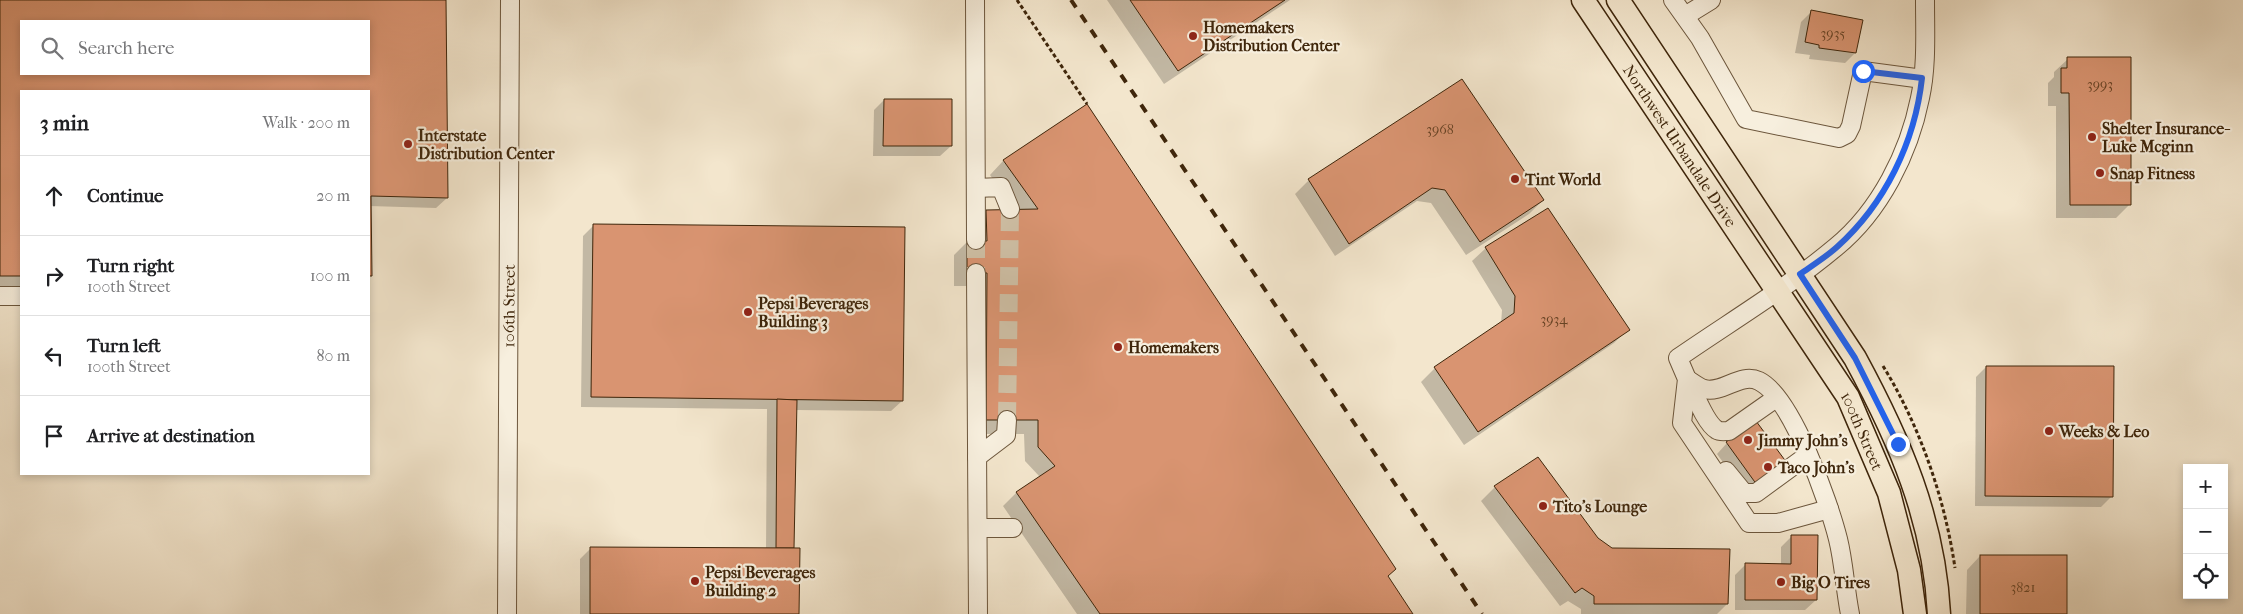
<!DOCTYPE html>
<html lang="en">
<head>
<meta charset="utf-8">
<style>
	:root { --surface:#fff; --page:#f6f6f6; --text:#202124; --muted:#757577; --line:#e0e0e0 }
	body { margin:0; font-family:"IM FELL French Canon",serif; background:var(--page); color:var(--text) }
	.controls { position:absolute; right:15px; bottom:15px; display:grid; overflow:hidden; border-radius:0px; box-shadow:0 2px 8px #0003 }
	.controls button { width:45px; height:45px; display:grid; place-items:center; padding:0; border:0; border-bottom:1px solid var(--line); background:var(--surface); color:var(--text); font:25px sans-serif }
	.stop { position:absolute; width:15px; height:15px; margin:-11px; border:4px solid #2563eb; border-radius:50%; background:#fff }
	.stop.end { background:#2563eb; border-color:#fff; box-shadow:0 1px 5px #0008 }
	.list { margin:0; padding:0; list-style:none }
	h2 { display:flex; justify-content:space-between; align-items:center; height:65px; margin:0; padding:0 20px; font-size:21px }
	h2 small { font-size:16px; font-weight:400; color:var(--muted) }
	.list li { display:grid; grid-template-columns:32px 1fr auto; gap:15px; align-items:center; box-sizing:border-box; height:80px; padding:0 20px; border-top:1px solid var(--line) }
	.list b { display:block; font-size:19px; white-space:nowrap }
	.list p { margin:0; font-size:16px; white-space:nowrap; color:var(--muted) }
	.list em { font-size:16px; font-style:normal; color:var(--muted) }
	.icon { flex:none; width:28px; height:28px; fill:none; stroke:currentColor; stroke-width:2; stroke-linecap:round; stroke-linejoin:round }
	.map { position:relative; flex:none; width:2243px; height:614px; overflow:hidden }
	.search { position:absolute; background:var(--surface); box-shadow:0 2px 8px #0003; left:20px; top:20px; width:350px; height:55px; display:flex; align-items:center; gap:12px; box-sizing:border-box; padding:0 18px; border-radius:0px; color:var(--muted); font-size:19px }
	.panel { position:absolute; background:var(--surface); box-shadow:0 2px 8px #0003; left:20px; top:90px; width:350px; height:385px; border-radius:0px }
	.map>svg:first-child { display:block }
	.shadow { fill:#0003; fill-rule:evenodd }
	.building { fill:#d99471; stroke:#3f260b; fill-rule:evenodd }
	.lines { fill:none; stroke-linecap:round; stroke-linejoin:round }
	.minor-tunnel { stroke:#cfc0a6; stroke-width:18; stroke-dasharray:18 9; stroke-linecap:butt }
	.minor-casing { stroke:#6c563c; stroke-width:20 }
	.major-casing { stroke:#3f260b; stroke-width:25 }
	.path { stroke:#3f260b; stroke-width:3; stroke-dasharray:4 2.5; stroke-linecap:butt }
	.minor { stroke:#f7efde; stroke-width:18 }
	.major { stroke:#f3e6cd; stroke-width:22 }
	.rail { stroke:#3f260b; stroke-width:4; stroke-dasharray:9 9; stroke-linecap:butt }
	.route { stroke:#2563eb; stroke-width:6 }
	.poi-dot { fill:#8f2418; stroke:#f7efde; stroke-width:2 }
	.labels { text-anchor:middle; stroke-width:4.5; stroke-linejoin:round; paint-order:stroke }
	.number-label { font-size:14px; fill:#664224 }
	.poi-label { font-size:16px; font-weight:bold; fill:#3f260b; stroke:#f7efde; text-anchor:start }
	.street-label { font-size:16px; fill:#3f260b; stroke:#f7efde }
</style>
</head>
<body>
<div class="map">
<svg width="2243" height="614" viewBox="0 0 2243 614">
	<rect width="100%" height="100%" fill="#f3e6cd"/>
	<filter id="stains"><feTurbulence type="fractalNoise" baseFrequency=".004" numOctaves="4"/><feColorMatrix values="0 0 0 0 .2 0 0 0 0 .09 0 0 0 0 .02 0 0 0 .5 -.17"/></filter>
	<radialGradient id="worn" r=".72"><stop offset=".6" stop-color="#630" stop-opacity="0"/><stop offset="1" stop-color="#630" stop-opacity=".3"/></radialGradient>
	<g class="shadow">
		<path d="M0 0H444L447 198 436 208 369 206 370 276 369 278V91H21V286H0ZM21 21H369V74H21Z"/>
		<polygon points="1107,0 1290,0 1164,84"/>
		<polygon points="1812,11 1855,53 1845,63 1809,59 1810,55 1795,53 1801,22"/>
		<polygon points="2068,59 2130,204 2116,218 2056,218 2056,106 2048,106 2048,83 2054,77 2054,72"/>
		<polygon points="1462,80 1543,200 1529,214 1466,255 1431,203 1417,201 1335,256 1295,194 1309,180"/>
		<polygon points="884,100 951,146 940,156 873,156 874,110"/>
		<polygon points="1087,106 1387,577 1412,614 1077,614 1003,506 1016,493 1040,477 1025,461 1024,434 973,434 974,286 954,286 954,255 967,242 972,225 986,211 1015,210 990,175 1003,161"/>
		<polygon points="594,225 902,401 891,411 795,410 793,550 798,614 580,614 580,559 591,548 766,550 767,409 581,407 583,236"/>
		<polygon points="1486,248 1628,329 1614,343 1464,445 1421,382 1435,368 1501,324 1502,310 1472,261"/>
		<polygon points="1986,367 2112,496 2101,507 1975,506 1976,377"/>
		<polygon points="1727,443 1785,463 1746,494 1717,454"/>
		<polygon points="1495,487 1597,539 1612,550 1727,604 1717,614 1581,614 1581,609 1568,601 1560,606 1481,501"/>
		<polygon points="1792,536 1816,600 1805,610 1735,610 1735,575 1746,564 1781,565 1781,547"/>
		<polygon points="1980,556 2066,614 1966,614 1967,570"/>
	</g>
	<g class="building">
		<path d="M0 0H446L448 198 371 196 372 276H369V91H21V276H0ZM21 21H369V74H21Z"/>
		<polygon points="1130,0 1285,0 1178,71"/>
		<polygon points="1811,10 1863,20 1856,53 1819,48 1819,45 1805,42"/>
		<polygon points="2067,57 2131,57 2131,205 2070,205 2069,93 2061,93 2061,68 2067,68"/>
		<polygon points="1462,79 1544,200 1480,242 1445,190 1432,188 1349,244 1308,179"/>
		<polygon points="884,99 952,99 952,146 883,146"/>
		<polygon points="1087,104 1396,569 1388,576 1413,614 1100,614 1016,492 1055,466 1038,447 1038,420 986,420 987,273 967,273 967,240 987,241 986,210 1038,209 1003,160"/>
		<polygon points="1548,208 1630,330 1478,432 1434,367 1514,313 1515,296 1485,247"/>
		<polygon points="593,224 905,227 903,401 591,397"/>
		<polygon points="1986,366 2114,366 2113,497 1985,496"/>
		<polygon points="777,399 797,400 794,548 776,548"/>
		<polygon points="1756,421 1787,463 1757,485 1726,442"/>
		<polygon points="1538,457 1598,538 1612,548 1730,549 1728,604 1594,604 1594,596 1582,588 1575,593 1494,486"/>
		<polygon points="1791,535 1818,535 1817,600 1745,600 1745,563 1791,564"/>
		<polygon points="590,547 800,548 799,614 590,614"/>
		<rect x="1980" y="555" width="87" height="59"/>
	</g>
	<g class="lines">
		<g class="minor-tunnel">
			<polyline points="976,240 976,273"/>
			<polyline points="1007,420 1010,209"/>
		</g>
		<g class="minor-casing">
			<g id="minor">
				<polyline points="975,0 976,240"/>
				<polyline points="1673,0 1700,38 1746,119 1839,138 1847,134 1851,126 1863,71 1923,79"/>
				<polyline points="1685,16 1711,0"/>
				<polyline points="976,188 1001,187 1010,209"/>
				<polyline points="976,273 978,614"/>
				<polyline points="0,296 21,296"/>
				<path d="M1687 379C1692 382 1698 387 1704 389 1723 394 1740 372 1759 381 1792 397 1829 503 1838 539 1844 563 1845 589 1850 614"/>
				<path d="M1688 380C1694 392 1705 423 1717 430 1720 432 1725 431 1729 431L1776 398"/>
				<polyline points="977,457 1006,435 1007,420"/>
				<polyline points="1726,471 1744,493 1756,493 1808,455"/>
				<path d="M1829 509 1778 523H1749L1682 423 1687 379 1678 358C1730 322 1787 288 1836 247 1880 211 1909 153 1920 98 1927 66 1925 33 1925 0"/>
				<polyline points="978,528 1013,528"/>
				<path id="s1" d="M507 614 510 0"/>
			</g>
		</g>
		<g class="major-casing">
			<g id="major">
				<path id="s2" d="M1583 0 1848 397 1889 493 1909 570 1915 614"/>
				<path d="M1618 0 1855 358C1900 441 1934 519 1939 614"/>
			</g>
		</g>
		<g class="path">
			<polyline points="1017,0 1087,104"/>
			<path d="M1883 366C1920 426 1945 499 1955 568"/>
		</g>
		<use href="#minor" class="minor"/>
		<use href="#major" class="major"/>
		<polyline class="rail" points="1071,0 1482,614"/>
	</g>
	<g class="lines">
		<path class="route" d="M1863 71 1922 78C1915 142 1885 204 1837 247 1826 257 1813 265 1800 274L1855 358 1898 444"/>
	</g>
	<g class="poi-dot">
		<circle cx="1193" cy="36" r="5"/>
		<circle cx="2092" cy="137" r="5"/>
		<circle cx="408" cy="144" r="5"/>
		<circle cx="2100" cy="173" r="5"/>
		<circle cx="1515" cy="179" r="5"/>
		<circle cx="748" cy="312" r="5"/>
		<circle cx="1118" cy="347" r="5"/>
		<circle cx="2049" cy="431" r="5"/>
		<circle cx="1748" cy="440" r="5"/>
		<circle cx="1768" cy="467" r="5"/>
		<circle cx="1543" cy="506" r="5"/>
		<circle cx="695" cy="581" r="5"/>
		<circle cx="1781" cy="582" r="5"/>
	</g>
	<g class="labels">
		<g class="number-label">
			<text x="1833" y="38">3935</text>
			<text x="2100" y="89">3993</text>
			<text x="1440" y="134">3968</text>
			<text x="1554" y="324">3934</text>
			<text x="2023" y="592">3821</text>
		</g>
		<g class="poi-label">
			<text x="1203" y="33">Homemakers<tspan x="1203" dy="18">Distribution Center</tspan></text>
			<text x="2102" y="134">Shelter Insurance-<tspan x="2102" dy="18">Luke Mcginn</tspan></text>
			<text x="418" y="141">Interstate<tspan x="418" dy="18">Distribution Center</tspan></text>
			<text x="2110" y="179">Snap Fitness</text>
			<text x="1525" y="185">Tint World</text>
			<text x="758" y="309">Pepsi Beverages<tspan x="758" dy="18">Building 3</tspan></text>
			<text x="1128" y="353">Homemakers</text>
			<text x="2059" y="437">Weeks &amp; Leo</text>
			<text x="1758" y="446">Jimmy John's</text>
			<text x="1778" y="473">Taco John's</text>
			<text x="1553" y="512">Tito's Lounge</text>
			<text x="705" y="578">Pepsi Beverages<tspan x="705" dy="18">Building 2</tspan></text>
			<text x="1791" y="588">Big O Tires</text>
		</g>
		<g class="street-label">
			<text dy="6" stroke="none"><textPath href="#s2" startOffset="175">Northwest Urbandale Drive</textPath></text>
			<text dy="6" stroke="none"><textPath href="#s1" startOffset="308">106th Street</textPath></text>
			<text dy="6" stroke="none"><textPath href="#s2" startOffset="514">100th Street</textPath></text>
		</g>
	</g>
	<rect width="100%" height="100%" filter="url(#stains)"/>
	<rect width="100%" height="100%" fill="url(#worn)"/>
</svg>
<div class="controls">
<button>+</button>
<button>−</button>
<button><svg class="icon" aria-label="locate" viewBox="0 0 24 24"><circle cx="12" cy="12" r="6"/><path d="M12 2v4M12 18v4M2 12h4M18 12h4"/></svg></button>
</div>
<div class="stop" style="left:1863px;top:71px"></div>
<div class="stop end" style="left:1898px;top:444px"></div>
<div class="search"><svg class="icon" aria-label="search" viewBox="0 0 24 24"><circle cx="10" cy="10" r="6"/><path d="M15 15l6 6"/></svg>Search here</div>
<section class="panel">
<h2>3 min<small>Walk · 200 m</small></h2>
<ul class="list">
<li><svg class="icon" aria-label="ahead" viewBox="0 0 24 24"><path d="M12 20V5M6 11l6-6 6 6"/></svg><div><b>Continue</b></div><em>20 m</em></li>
<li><svg class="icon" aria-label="right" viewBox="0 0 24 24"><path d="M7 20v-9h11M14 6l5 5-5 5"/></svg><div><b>Turn right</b><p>100th Street</p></div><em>100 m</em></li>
<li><svg class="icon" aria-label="left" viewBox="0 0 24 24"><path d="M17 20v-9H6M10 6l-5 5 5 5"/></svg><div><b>Turn left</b><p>100th Street</p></div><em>80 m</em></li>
<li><svg class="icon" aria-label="arrive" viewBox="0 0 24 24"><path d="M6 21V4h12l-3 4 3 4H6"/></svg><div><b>Arrive at destination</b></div></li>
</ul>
</section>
</div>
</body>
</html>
